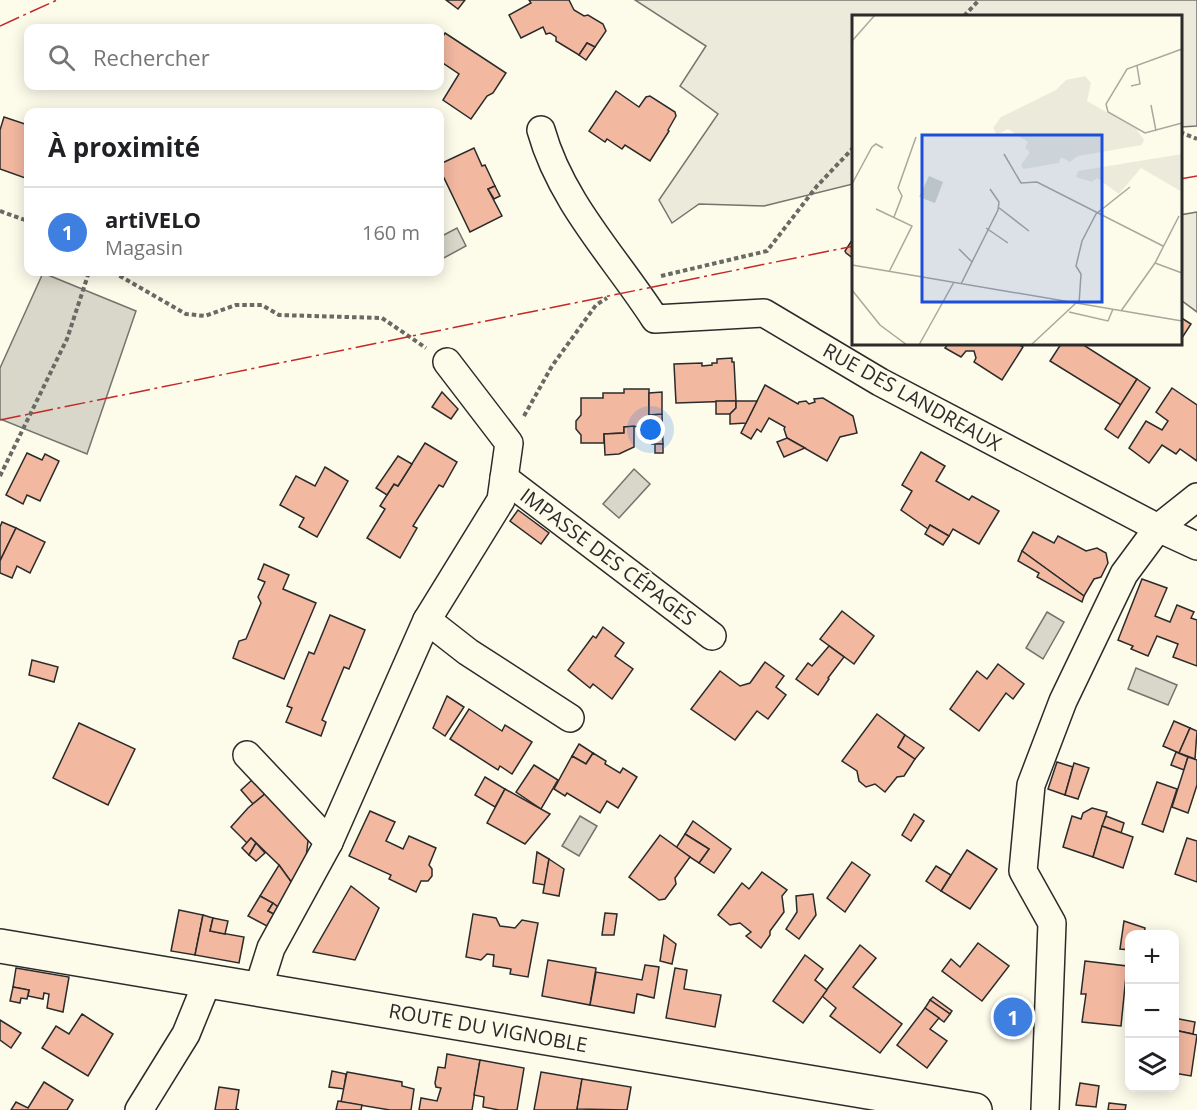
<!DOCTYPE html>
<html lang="fr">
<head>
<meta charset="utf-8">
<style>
	:root { --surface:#fff; --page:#f6f6f6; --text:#202124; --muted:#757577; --line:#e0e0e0; --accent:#d93025 }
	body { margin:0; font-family:"Open Sans",sans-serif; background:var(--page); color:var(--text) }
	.controls { position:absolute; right:18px; bottom:18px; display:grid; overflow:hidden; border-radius:12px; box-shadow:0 3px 15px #0003 }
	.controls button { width:54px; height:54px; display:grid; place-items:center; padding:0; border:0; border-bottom:2px solid var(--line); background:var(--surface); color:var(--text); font:30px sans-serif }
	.you { position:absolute; left:651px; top:430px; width:21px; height:21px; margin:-15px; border:4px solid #fff; border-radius:50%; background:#1a73e8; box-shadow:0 0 0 9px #1a73e833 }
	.badge { display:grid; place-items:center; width:39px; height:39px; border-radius:50%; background:var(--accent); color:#fff; font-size:20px; font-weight:700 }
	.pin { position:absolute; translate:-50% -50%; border:3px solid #fff; box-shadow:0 2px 6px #0006 }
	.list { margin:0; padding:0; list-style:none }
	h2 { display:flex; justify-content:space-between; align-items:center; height:78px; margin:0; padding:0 24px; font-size:26px }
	h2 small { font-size:20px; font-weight:400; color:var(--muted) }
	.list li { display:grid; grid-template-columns:39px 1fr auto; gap:18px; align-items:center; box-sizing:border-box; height:90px; padding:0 24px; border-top:2px solid var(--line) }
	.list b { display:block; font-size:22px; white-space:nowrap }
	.list p { margin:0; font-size:20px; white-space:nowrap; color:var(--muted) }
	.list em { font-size:20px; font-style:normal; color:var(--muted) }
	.icon { flex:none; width:33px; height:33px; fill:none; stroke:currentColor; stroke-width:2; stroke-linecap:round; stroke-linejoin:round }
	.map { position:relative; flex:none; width:1197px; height:1110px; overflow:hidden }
	.search { position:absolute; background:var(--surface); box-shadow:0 3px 15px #0003; left:24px; top:24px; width:420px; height:66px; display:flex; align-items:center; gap:15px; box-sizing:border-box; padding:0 21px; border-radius:12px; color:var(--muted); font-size:22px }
	.panel { position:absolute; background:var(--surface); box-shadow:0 3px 15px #0003; left:24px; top:108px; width:420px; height:168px; border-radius:12px }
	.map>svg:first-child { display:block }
	.green { fill:#ecebdb; stroke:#74746e; stroke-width:1.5 }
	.water { fill:#d8d7c9; stroke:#74746e; stroke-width:1.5 }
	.building { fill:#f2b8a0; stroke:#2b2b2b; stroke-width:1.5 }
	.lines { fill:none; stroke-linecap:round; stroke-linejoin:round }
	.minor-casing { stroke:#2b2b2b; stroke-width:30 }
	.tertiary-casing { stroke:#2b2b2b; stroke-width:36 }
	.path { stroke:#6a6964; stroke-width:4; stroke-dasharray:4.5 3; stroke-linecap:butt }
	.minor { stroke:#fdfbea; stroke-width:27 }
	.tertiary { stroke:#fdfbea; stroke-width:33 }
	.power { stroke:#c62828; stroke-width:1.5; stroke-dasharray:21 4.5 3 4.5; stroke-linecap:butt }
	.labels { text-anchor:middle; stroke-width:4.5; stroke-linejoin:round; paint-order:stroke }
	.street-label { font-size:20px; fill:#2b2b2b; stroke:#fdfbea }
	.inset-road { fill:none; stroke:#a9a89e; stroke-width:1.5 }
	.view { fill:#1d4ed8; fill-opacity:0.15; stroke:#1d4ed8; stroke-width:3 }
	.inset-edge { fill:none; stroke:#2b2b2b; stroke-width:3 }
</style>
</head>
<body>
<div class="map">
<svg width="1197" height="1110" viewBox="0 0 1197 1110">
	<rect width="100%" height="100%" fill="#fdfbea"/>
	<g class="green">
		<polygon points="635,0 1197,0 1197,126 1181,127 1180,16 854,16 853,184 764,206 699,204 672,223 659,200 718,114 680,86 706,46"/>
		<polygon points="1197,212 1197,312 1181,300 1180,215"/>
	</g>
	<g class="water">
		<polygon points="457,228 466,246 440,260 440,237"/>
		<polygon points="43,273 136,311 87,454 0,419 0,368"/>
		<polygon points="634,469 650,484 619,518 603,504"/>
		<polygon points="1047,612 1064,622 1043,659 1026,648"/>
		<polygon points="1136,668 1177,685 1168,705 1128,689"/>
		<polygon points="580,816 597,826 579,856 562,846"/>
	</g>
	<g class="building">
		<polygon points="446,0 465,0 458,9"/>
		<polygon points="529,0 569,0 574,10 584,16 588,15 603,24 606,31 595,47 587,43 579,55 556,41 556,37 550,33 546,34 543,27 521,38 509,15 531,3"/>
		<polygon points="445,33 506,73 493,93 487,96 471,119 443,100 459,74 440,61 440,41"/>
		<polygon points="587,43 595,47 586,60 579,55"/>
		<polygon points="616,91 639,107 646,97 650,96 675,112 676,116 668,130 669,131 650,161 625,145 622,149 607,139 605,142 589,131"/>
		<polygon points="4,117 28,125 28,138 26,146 28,146 28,179 0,169 0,130"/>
		<polygon points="474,148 482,166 485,165 495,186 488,189 502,216 470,232 444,178 440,181 440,164"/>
		<polygon points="495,186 500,196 494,199 488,189"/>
		<polygon points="854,237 854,259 846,253 845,251"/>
		<polygon points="1180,317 1191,324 1180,341"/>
		<polygon points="948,344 1018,344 1023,347 1002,380 974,362 976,358 974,351 966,351 961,357 945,348"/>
		<polygon points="1061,344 1082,344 1137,379 1121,405 1050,361"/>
		<polygon points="732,358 732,362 734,362 736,401 676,403 674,364 702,363 702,366 712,365 712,363 717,363 717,359"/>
		<polygon points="1137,379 1150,388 1118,438 1105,429"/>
		<polygon points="765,385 798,404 799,402 806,401 809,404 815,402 814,399 823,398 853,416 857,433 840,437 827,461 787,438 784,429 785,427 769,418 761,432 757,429 751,439 741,433"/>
		<polygon points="1172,388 1197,405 1197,461 1180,449 1176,454 1162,445 1149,463 1129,448 1146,421 1162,430 1168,421 1156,412"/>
		<polygon points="624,389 649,389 649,415 662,414 663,444 652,444 652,426 624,427 624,433 604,434 604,443 581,443 581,435 576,429 576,421 581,415 581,398 603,398 603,393 624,393"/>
		<polygon points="442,392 458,409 451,419 432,407"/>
		<polygon points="662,392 662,414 649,415 649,393"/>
		<polygon points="716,401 736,401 736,408 730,414 716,414"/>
		<polygon points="736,401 757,401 746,423 730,424 730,414 736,408"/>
		<polygon points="634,426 634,447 619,454 605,455 604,434 624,433 624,427"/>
		<polygon points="787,438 805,448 784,457 777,442"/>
		<polygon points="425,443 457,462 443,487 439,485 413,526 417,528 400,558 367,538 385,509 380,506 394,484 398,486"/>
		<rect x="655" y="444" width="8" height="9"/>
		<polygon points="921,452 945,466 936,481 969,500 972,496 999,511 979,544 953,529 949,536 930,525 928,529 901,510 912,491 902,485"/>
		<polygon points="27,453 42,460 45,454 59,461 40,501 27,495 23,504 6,495"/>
		<polygon points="398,456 412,464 398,486 394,484 387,495 376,488"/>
		<polygon points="325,467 348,481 317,537 299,527 304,518 280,505 296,476 315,486"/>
		<polygon points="518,510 549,533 541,544 510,521"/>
		<polygon points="2,522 16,528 0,561 0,527"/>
		<polygon points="930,525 949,536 943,545 925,534"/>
		<polygon points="16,528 45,542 30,573 17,566 12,578 0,573 0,561"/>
		<polygon points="1033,532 1054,543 1058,536 1086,551 1097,548 1106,553 1108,563 1101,577 1094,579 1084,596 1022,551"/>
		<polygon points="1022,551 1084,596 1082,602 1037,577 1039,573 1018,561"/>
		<polygon points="264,564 289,575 283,589 316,603 284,679 233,658 239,641 246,639 261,603 258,597 265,582 258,579"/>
		<polygon points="1142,579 1167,588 1155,616 1170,622 1177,605 1194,612 1191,618 1197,620 1197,666 1173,657 1178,644 1157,636 1148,656 1131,649 1133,646 1118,640"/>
		<polygon points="842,611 874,636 854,664 820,639"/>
		<polygon points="330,615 365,630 349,669 344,667 322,720 326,722 321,736 286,722 292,708 287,706 309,652 314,654"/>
		<polygon points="603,627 624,643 615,656 633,669 612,699 593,684 590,688 568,670 593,636 596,638"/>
		<polygon points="829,646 844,657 828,678 829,679 818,695 796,679 808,663 812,666"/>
		<polygon points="32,660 58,667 54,682 29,675"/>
		<polygon points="765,662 784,676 776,687 786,695 768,719 757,711 735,740 691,709 720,671 740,686 750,683"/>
		<polygon points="998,664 1024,684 1013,699 1006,693 979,731 950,709 977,671 987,679"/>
		<polygon points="447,696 464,707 445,736 433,728"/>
		<polygon points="469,709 502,731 505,725 532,742 512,774 500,766 498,770 450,739"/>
		<polygon points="877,714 905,735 898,747 915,759 904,776 897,777 885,792 875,784 866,787 859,781 857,771 842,761"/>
		<polygon points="1174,721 1190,728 1179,753 1163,746"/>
		<polygon points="79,723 135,749 108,805 53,778"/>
		<polygon points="1190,728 1197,731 1195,759 1179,753"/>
		<polygon points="905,735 924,748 915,759 898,747"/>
		<polygon points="579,744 593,753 586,764 572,756"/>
		<polygon points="1176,752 1188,757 1184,770 1171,765"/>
		<polygon points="593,753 606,761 605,764 620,773 623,768 637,777 618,808 607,801 600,813 567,793 565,796 554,789 572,756 586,764"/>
		<polygon points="1188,757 1197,760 1197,785 1188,813 1172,807"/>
		<polygon points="1057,762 1073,767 1065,795 1048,789"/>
		<polygon points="1074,763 1089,768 1078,799 1065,795"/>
		<polygon points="534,765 558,780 541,809 516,792"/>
		<polygon points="485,777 505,789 495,807 475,795"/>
		<polygon points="253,779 266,793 253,804 241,790"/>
		<polygon points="1157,782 1177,789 1163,832 1142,824"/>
		<polygon points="505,789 550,814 525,844 487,823"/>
		<polygon points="266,793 306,836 308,841 306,858 292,883 279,865 251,838 247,843 231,827 248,808"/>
		<polygon points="1092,808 1107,812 1093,857 1063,847 1072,816 1081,819 1083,813"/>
		<polygon points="370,811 395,822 386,841 403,849 409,836 436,848 429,865 432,869 432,876 428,881 421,881 416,892 389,879 391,875 349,856"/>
		<polygon points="914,814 924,821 911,841 902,835"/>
		<polygon points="1106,816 1124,823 1121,833 1102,826"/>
		<polygon points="693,821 731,849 714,873 699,863 709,849 685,834"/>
		<polygon points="1102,826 1133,837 1123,868 1093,857"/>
		<polygon points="685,834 709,849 699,863 676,848"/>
		<polygon points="660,835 690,857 675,878 676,884 665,899 659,900 629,877"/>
		<polygon points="251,838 256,843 249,855 242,848"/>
		<polygon points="1187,838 1197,841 1197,882 1175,874"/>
		<polygon points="256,843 265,853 256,861 249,855"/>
		<polygon points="967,850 997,869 970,909 941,891"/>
		<polygon points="537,852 549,859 545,885 533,883"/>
		<polygon points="549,859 564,869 559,896 543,893"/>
		<polygon points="852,862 870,875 845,912 827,898"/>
		<polygon points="279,865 292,883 278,907 260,896"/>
		<polygon points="936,866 951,875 941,891 926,881"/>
		<polygon points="762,872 787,890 782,896 784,912 770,931 770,935 761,948 746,936 751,932 740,923 730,925 718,915 742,883 749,889"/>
		<polygon points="351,886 379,908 355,960 313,952"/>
		<polygon points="813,894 816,915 799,939 786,929 797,912 796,896"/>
		<polygon points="260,896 273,903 268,911 274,914 267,926 248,916"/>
		<polygon points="273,903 278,907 274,914 268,911"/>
		<polygon points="179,910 203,915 195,955 171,951"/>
		<polygon points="605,913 617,914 614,935 602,935"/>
		<polygon points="473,914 496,918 500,926 515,928 522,920 538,923 528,977 510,974 511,969 493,966 494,955 487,954 481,960 466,957"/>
		<polygon points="203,915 213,918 210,931 244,937 239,963 195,955"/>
		<polygon points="213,918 228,921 225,934 210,931"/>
		<polygon points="1124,921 1145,928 1144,934 1130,934 1130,950 1120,949"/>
		<polygon points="664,935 676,944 672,964 660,961"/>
		<polygon points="978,943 1009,966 982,1001 942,971 951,959 960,967"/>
		<polygon points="860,945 876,958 853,987 902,1024 880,1053 830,1016 836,1008 822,996"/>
		<polygon points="805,955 823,969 815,980 827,990 803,1023 773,1001"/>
		<polygon points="548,960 596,968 590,1005 542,996"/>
		<polygon points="1085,961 1127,966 1121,1026 1082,1022 1086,994 1081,994"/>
		<polygon points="645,965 659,967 654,998 637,994 634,1013 590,1005 596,972 642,980"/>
		<polygon points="16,968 69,977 63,1012 47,1008 49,994 44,993 43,999 28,996 29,990 13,987"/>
		<polygon points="675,968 687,970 684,989 721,995 715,1027 666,1018"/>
		<polygon points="13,987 29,990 27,999 21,998 20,1003 10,1001"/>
		<polygon points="933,997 952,1011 950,1014 930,1000"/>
		<polygon points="930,1000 950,1014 944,1022 925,1008"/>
		<polygon points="925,1008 939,1018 930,1029 947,1041 927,1068 897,1045"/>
		<polygon points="82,1014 113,1034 88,1076 42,1048 56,1026 69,1034"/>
		<polygon points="1174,1018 1195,1022 1193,1034 1174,1030"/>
		<polygon points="0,1020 21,1033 11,1048 0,1040"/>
		<polygon points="1174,1030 1197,1035 1191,1076 1174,1073"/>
		<polygon points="447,1054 480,1060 472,1110 419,1110 421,1098 437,1101 441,1088 436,1087 435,1083 438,1067 445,1068"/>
		<polygon points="480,1060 524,1068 517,1110 499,1110 483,1107 484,1097 474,1095"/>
		<polygon points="332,1071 346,1074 344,1089 329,1087"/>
		<polygon points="347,1072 402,1082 402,1086 414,1089 411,1110 390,1110 341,1102"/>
		<polygon points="541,1072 582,1079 577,1110 534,1110"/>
		<polygon points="582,1079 631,1087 627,1110 577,1109"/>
		<polygon points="44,1082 73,1100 67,1110 11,1110 16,1102 28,1108"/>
		<polygon points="1080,1083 1099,1086 1096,1107 1076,1105"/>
		<polygon points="219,1087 239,1090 236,1109 239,1110 215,1110"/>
		<polygon points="338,1101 362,1105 361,1110 336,1110"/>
		<polygon points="1109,1103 1126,1105 1125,1110 1108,1110"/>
	</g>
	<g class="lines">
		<g class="minor-casing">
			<g id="minor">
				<path d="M541 130C561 202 615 257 655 319L764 313 880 382 1158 528 1197 546"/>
				<polyline points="504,478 712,636"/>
				<polyline points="427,620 468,652 570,718"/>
				<polyline points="247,755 329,842"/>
				<polyline points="258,989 271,948 329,842 427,620 501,500 509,443 447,362"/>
				<polyline points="139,1110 186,1034 208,980"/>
				<polyline points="1045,1110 1052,923 1023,871 1031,785 1063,701 1124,574 1158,528 1197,497"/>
			</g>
		</g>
		<g class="tertiary-casing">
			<polyline id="tertiary" points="0,946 975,1110"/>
		</g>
		<g class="path">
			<polyline points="964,16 979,0"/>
			<polyline points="1180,132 1197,139"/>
			<polyline points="0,211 28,221"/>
			<polyline points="113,272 186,314 205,316 236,305 262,305 279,315 382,318 426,348"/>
			<polyline points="661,276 767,251 817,186 854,147"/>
			<polyline points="524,416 552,366 596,305 607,298"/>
			<polyline points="0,476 67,339 89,272"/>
		</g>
		<use href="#minor" class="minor"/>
		<use href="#tertiary" class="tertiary"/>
		<g class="power">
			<polyline points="0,26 57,0"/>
			<polyline points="1180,179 1197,176"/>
			<polyline points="0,420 854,246"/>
		</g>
	</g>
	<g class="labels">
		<g class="street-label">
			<text transform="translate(912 397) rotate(29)" y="7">RUE DES LANDREAUX</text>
			<text transform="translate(608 557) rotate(37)" y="7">IMPASSE DES CÉPAGES</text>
			<text transform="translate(488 1028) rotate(10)" y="7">ROUTE DU VIGNOBLE</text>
		</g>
	</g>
	<g transform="translate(852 15)">
		<rect width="330" height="330" fill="#fdfbea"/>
		<path d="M233 61 239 68 235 86 284 114 292 125 290 130 226 141 218 147 209 142 207 148 171 154 169 150 178 137 173 133 176 127 156 114 145 120 141 113 149 102 204 75 214 65ZM330 139V177L289 153 267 179 245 163 240 167 224 162 226 156Z" fill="#ecebdb"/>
		<path d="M77 161 91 167 83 188 67 182Z" fill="#d8d7c9"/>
		<path class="inset-road" d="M0 26 23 0M330 34 275 54 254 89 256 97 293 118 330 108M279 71 288 69 285 51M299 90 304 116M152 139 169 168 185 167 311 231M0 169 20 132 24 129 31 133M146 192 177 216M24 194 60 211 37 257M42 202 50 181 46 173 64 122M134 213 156 228M107 234 120 247M303 248 330 258M0 250 330 306M109 269 146 195 147 187 138 174M0 275 28 310 55 330M227 289 229 259 224 251 230 226 244 199 278 172M269 296 303 248 327 201M217 297 256 306 261 294M67 330 102 267M179 330 224 288"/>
		<path class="view" d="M70 120H250V287H70Z"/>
		<rect width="330" height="330" class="inset-edge"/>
	</g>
</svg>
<div class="controls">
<button>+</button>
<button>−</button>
<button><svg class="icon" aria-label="layers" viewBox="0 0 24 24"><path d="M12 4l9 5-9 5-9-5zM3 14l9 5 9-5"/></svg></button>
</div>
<div class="you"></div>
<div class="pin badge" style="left:1013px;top:1017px;background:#3f7fe0">1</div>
<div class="search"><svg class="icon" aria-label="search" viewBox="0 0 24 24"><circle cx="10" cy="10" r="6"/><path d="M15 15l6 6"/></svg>Rechercher</div>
<section class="panel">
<h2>À proximité<small></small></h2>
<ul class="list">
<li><span class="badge" style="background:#3f7fe0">1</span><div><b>artiVELO</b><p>Magasin</p></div><em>160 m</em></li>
</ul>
</section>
</div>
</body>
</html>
